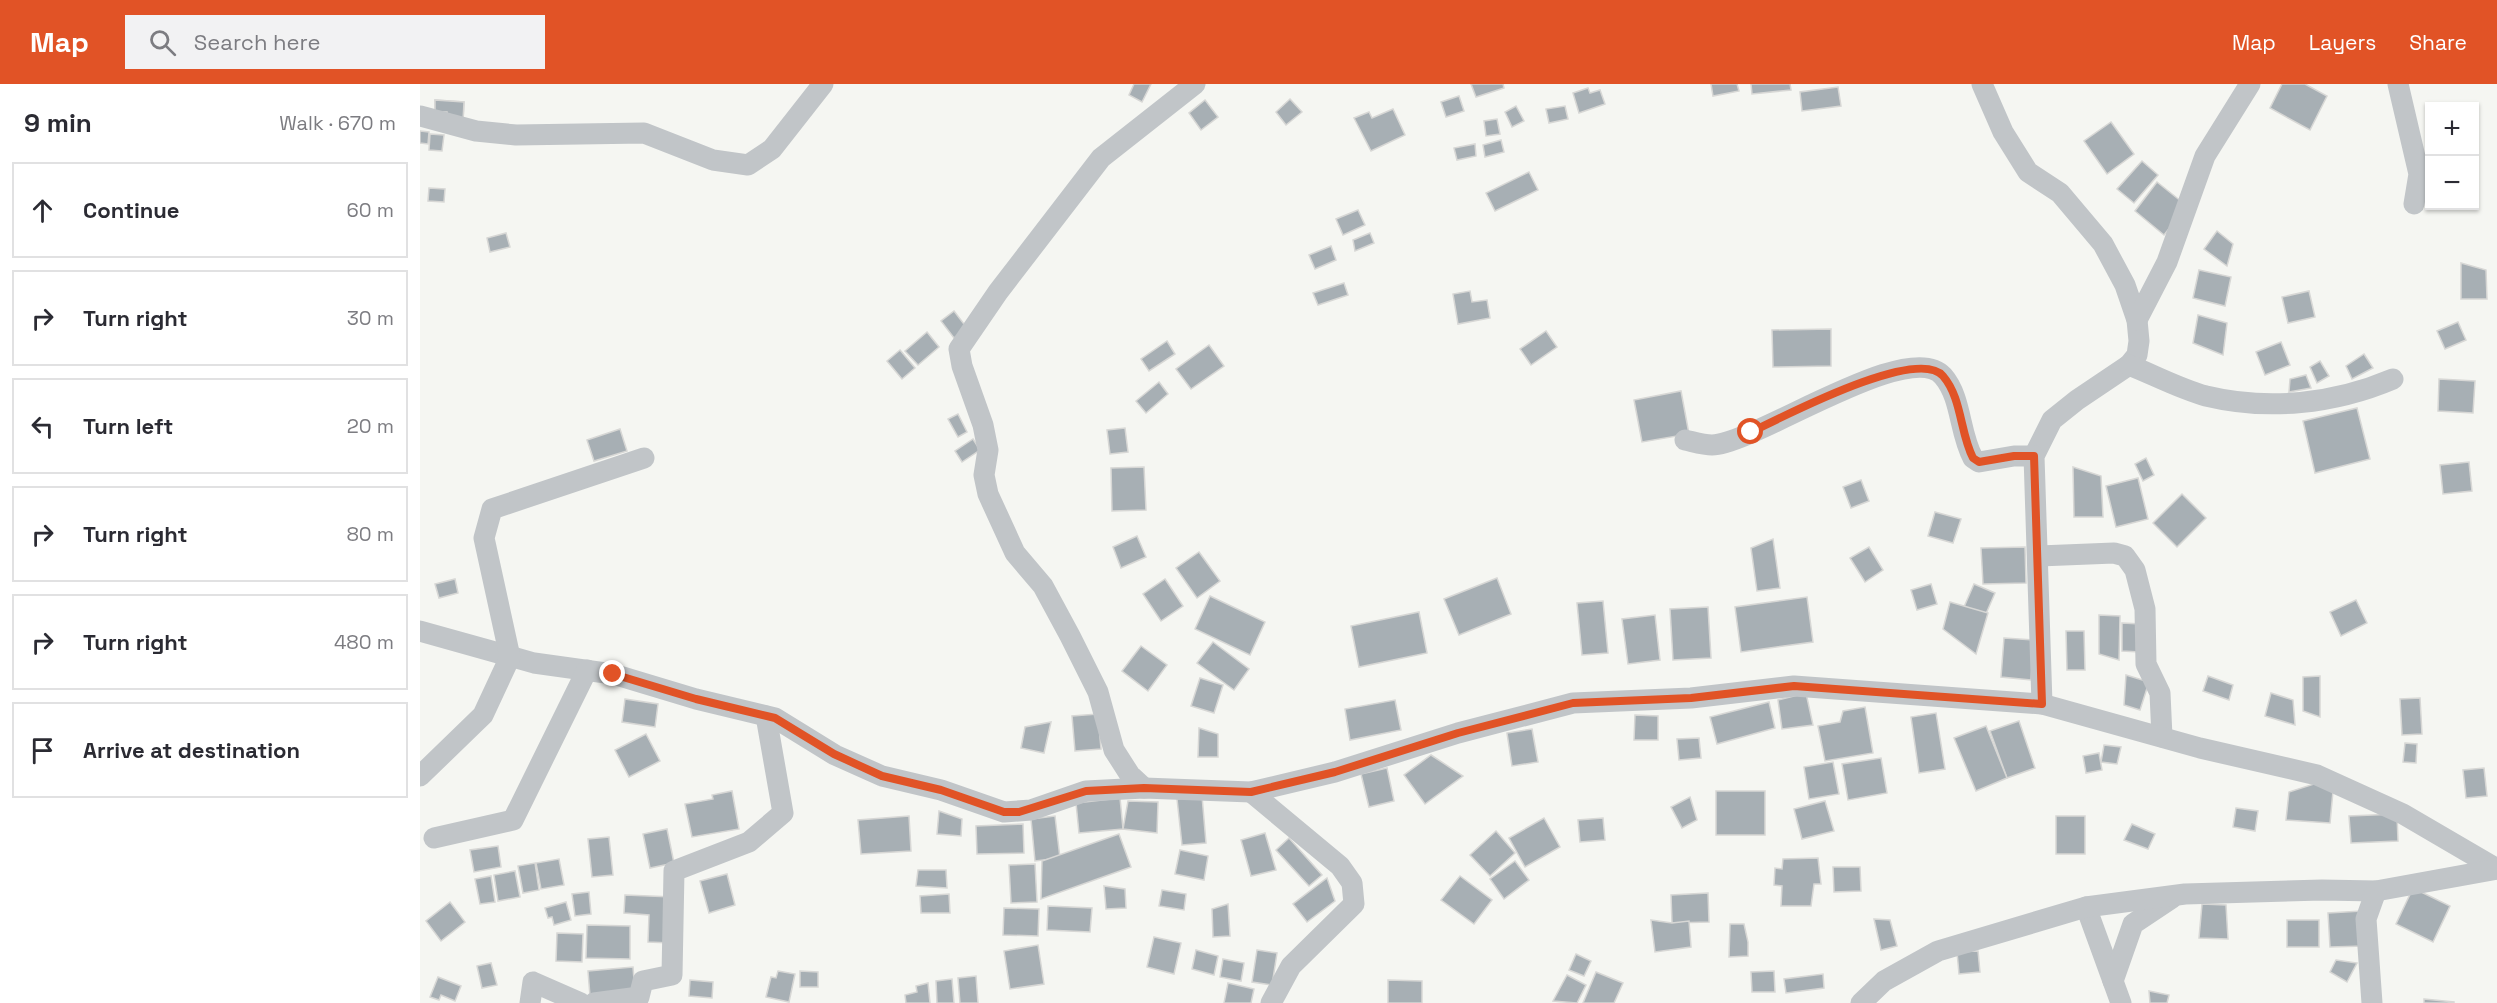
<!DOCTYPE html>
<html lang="en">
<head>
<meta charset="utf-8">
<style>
	:root { --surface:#fff; --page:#f2f2f3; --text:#2b2b33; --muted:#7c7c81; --line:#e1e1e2; --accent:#e15326 }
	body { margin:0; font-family:"Space Grotesk",sans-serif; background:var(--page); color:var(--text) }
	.controls { position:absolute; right:18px; top:18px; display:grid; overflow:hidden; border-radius:0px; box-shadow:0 2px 4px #0004 }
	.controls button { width:54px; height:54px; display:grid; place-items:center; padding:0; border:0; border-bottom:2px solid var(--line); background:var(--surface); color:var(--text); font:30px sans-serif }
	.stop { position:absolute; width:18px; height:18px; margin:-14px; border:4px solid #e15326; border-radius:50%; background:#fff }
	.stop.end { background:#e15326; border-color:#fff; box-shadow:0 2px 6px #0008 }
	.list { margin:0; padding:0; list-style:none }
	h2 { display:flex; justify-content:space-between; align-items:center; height:78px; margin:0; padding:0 24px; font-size:26px }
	h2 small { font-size:20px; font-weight:400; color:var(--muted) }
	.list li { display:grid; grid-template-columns:39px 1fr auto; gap:18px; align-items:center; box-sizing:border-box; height:96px; margin:0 12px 12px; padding:0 12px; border:2px solid var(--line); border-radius:0px }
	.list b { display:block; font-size:22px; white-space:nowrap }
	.list em { font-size:20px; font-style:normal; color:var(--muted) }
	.icon { flex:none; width:33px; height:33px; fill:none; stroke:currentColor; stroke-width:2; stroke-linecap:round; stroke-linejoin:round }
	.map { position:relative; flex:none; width:2077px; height:919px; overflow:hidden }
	header { display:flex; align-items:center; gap:36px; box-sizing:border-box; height:84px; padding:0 30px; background:var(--accent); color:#fff }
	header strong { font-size:28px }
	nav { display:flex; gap:33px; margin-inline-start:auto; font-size:21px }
	.search { width:420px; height:54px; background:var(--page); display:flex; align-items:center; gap:15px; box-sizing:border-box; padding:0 21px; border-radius:0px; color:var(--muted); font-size:22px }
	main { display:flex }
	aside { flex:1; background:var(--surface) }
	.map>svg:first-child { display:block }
	.building { fill:#a7afb4; stroke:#d7d7d5; stroke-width:1.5 }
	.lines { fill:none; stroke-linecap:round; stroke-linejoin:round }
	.minor { stroke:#c1c5c8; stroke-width:21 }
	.route { stroke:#e15326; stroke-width:8 }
</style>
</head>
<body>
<header>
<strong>Map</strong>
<div class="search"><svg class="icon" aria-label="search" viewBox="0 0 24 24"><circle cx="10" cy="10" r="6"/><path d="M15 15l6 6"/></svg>Search here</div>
<nav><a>Map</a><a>Layers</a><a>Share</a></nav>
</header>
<main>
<aside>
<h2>9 min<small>Walk · 670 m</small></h2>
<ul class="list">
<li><svg class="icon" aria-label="ahead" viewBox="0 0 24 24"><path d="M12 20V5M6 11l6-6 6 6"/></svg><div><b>Continue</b></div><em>60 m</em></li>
<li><svg class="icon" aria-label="right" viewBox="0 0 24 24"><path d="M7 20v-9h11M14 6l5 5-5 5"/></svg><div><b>Turn right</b></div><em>30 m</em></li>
<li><svg class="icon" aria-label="left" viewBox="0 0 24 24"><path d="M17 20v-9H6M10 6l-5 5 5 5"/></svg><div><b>Turn left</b></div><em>20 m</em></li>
<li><svg class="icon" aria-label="right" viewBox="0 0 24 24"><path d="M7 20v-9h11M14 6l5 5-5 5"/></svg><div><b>Turn right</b></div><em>80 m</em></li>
<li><svg class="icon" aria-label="right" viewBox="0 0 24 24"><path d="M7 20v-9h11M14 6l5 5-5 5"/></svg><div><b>Turn right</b></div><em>480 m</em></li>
<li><svg class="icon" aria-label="arrive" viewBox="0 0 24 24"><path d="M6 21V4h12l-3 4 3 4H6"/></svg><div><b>Arrive at destination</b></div></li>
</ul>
</aside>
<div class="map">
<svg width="2077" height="919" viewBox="0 0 2077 919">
	<rect width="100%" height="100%" fill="#f5f6f2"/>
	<g class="building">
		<polygon points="714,0 731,0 722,18 709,11"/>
		<polygon points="1051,0 1083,0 1084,4 1056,13"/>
		<polygon points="1291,0 1317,0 1319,7 1293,12"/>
		<polygon points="1331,0 1370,0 1371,6 1332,10"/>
		<polygon points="1862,0 1885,0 1907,12 1890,46 1850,24"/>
		<polygon points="1418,3 1421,22 1382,27 1380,8"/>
		<polygon points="1168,4 1170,9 1180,6 1185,20 1159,29 1153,9"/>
		<polygon points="1039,12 1044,27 1026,33 1021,18"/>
		<polygon points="870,15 882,28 866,41 856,28"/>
		<polygon points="15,16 44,18 43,37 27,36 27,28 15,28"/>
		<polygon points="15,16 44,18 43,37 27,36 27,28 15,28"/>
		<polygon points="785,16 798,33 781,46 769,29"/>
		<polygon points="1096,22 1104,37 1092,43 1085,28"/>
		<polygon points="1145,22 1148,35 1129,39 1126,25"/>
		<polygon points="973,25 985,51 951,67 934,34 949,28 952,34"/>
		<polygon points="1077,35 1080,50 1066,52 1064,37"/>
		<polygon points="1691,38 1714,70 1687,90 1664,57"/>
		<polygon points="0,47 9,48 8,60 0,59"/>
		<polygon points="10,50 24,51 22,67 9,66"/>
		<polygon points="1081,56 1084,68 1065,73 1063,61"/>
		<polygon points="1055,60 1056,72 1037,76 1034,64"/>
		<polygon points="1722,77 1738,91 1714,119 1697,105"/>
		<polygon points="1109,88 1118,106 1075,127 1066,109"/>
		<polygon points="1737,98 1767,122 1744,151 1715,127"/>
		<polygon points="9,104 25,105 24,118 8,117"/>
		<polygon points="938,126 945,141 923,151 916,135"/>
		<polygon points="1797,147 1813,160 1807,182 1784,165"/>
		<polygon points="86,149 90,163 70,168 67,154"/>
		<polygon points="950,149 954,159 935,167 933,156"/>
		<polygon points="911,162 916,176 895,185 889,171"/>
		<polygon points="2041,179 2066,186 2067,215 2041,215"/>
		<polygon points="1779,186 1811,193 1805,222 1773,214"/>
		<polygon points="924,199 928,211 898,221 893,209"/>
		<polygon points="1050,207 1052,218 1067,216 1070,234 1038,240 1033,210"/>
		<polygon points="1889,207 1895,233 1868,239 1862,213"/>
		<polygon points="534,227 547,244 534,254 521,237"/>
		<polygon points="1778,231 1807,239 1803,271 1773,259"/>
		<polygon points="2038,238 2046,256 2025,265 2017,247"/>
		<polygon points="1411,245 1411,282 1353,283 1352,246"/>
		<polygon points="1126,247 1137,263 1111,281 1100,265"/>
		<polygon points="507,248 519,263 498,281 485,267"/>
		<polygon points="747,257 755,270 729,287 721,275"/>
		<polygon points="1861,258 1870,281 1845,291 1836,268"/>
		<polygon points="789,261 804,282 771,305 756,285"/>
		<polygon points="480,266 495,284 482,295 467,277"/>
		<polygon points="1944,270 1953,284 1932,295 1926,282"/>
		<polygon points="1900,277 1909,292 1897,299 1890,283"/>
		<polygon points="1886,291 1891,304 1869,308 1870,295"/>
		<polygon points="2019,295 2055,297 2053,329 2018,327"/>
		<polygon points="739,298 748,310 726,329 716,317"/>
		<polygon points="1261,307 1269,350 1222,358 1214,316"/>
		<polygon points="1937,324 1950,375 1895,389 1883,337"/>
		<polygon points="538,330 547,348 538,353 528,335"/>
		<polygon points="705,344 708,368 690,370 687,346"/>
		<polygon points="200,345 207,367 174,377 167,356"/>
		<polygon points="553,355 560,366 542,378 535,367"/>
		<polygon points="1726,374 1734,391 1723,397 1715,380"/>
		<polygon points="2049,378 2052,407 2023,410 2020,381"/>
		<polygon points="724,383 726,426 692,427 691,384"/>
		<polygon points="1653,383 1681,392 1683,433 1654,433"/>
		<polygon points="1718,394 1728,435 1696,443 1686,402"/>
		<polygon points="1441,396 1449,417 1431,424 1423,403"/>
		<polygon points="1762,410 1786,434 1757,463 1733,439"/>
		<polygon points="1515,428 1541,435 1533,459 1508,452"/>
		<polygon points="717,452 726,473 701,484 693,463"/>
		<polygon points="1353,455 1360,504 1337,507 1331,464"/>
		<polygon points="1449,463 1463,486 1445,498 1430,474"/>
		<polygon points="1605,463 1606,499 1563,500 1561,464"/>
		<polygon points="779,468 800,497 777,514 756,484"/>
		<polygon points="1077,494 1091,530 1039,551 1024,515"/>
		<polygon points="35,495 38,509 19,514 15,500"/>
		<polygon points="745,495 763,522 741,537 723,510"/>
		<polygon points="1511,500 1517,520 1497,526 1491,506"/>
		<polygon points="1554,500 1575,509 1565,532 1544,523"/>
		<polygon points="790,512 845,538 830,571 775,545"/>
		<polygon points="1387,513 1393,558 1321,568 1315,523"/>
		<polygon points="1936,516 1947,539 1921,552 1910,528"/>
		<polygon points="1183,517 1188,569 1162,571 1157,519"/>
		<polygon points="1530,518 1568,529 1556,570 1523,545"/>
		<polygon points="1288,523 1291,574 1253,576 1250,525"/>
		<polygon points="999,528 1007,569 939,583 931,542"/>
		<polygon points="1235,531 1240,576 1208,580 1202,535"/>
		<polygon points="1679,531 1700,532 1699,576 1679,570"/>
		<polygon points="1702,539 1721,540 1720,568 1702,567"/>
		<polygon points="1646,547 1664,547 1665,586 1647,586"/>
		<polygon points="1584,554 1614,556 1611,596 1581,593"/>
		<polygon points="793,558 829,585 814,606 777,579"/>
		<polygon points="721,562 747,581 728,607 702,587"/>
		<polygon points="1706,591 1729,598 1720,626 1704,621"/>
		<polygon points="1788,592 1813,601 1809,616 1783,607"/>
		<polygon points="1900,592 1900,633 1883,627 1883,593"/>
		<polygon points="780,594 803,601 794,629 771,622"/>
		<polygon points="1386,609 1393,641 1362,645 1358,616"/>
		<polygon points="1851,609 1873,616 1875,641 1845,632"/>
		<polygon points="2000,614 2002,650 1982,651 1980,615"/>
		<polygon points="205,615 238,620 235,643 202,638"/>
		<polygon points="975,616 981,646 930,656 925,625"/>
		<polygon points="1349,618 1355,644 1297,660 1290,633"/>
		<polygon points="1445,623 1453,669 1405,677 1398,642 1420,638 1423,627"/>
		<polygon points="1516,629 1525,685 1499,689 1491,633"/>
		<polygon points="678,630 681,665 655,667 652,632"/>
		<polygon points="1215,631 1238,632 1238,656 1214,656"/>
		<polygon points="1599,637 1615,684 1587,694 1570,647"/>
		<polygon points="631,638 624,669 601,664 605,643"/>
		<polygon points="1566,642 1587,694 1556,707 1534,654"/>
		<polygon points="779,644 798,650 798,673 778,673"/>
		<polygon points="1112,645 1118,678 1092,682 1087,649"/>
		<polygon points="226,650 240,677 209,693 195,666"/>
		<polygon points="1279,654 1281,674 1259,676 1257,655"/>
		<polygon points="1985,659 1997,660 1996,679 1983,678"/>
		<polygon points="1684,661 1701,663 1697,680 1681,678"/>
		<polygon points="1679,669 1682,686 1666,689 1663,672"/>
		<polygon points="1011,671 1043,692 1005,720 984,691"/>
		<polygon points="1461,674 1467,709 1428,716 1422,680"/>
		<polygon points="1413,678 1419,710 1389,715 1384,683"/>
		<polygon points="967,684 974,717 949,723 941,690"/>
		<polygon points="2064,684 2067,712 2046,714 2043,686"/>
		<polygon points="1900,698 1913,707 1910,739 1866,736 1869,708"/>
		<polygon points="312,707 319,745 272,753 265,720 293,715 292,711"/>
		<rect x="1296" y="707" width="49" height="44"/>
		<polygon points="782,712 786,759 762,761 757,715"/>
		<polygon points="1270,713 1277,736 1262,744 1251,723"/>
		<polygon points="700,714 703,745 659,749 656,719"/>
		<polygon points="708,717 738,718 737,749 703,745"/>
		<polygon points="1405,717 1414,747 1382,755 1374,725"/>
		<polygon points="1816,724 1838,727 1835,747 1813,743"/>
		<polygon points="519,727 542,735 541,752 517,750"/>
		<polygon points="1977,730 1978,757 1931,759 1929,732"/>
		<polygon points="489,732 491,767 441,770 438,736"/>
		<polygon points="635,732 640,774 615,777 611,735"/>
		<rect x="1636" y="732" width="29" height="38"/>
		<polygon points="1124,734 1140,763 1105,783 1089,754"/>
		<polygon points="1183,734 1185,756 1160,758 1158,736"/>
		<polygon points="603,740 604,769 557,770 556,742"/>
		<polygon points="1712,740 1735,750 1728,765 1704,756"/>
		<polygon points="247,745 254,779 230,784 223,750"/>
		<polygon points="1076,747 1095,769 1070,792 1050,771"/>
		<polygon points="845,749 856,786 831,792 821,756"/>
		<polygon points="699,750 711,783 621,815 622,777"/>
		<polygon points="189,753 193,791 172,793 168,755"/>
		<polygon points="869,754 902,791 889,802 856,766"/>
		<polygon points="78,762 81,783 54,788 50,766"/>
		<polygon points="760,766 788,772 784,796 755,790"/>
		<polygon points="1398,774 1401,800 1394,800 1391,822 1361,822 1362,802 1354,801 1355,784 1362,785 1363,775"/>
		<polygon points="139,775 144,801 121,805 116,779"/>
		<polygon points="1095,777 1109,796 1084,815 1070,795"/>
		<polygon points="115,779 119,806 103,809 98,782"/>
		<polygon points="615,780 617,818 591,819 589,781"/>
		<polygon points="1413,783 1440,783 1441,807 1414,808"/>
		<polygon points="498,786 526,786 527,804 496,802"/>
		<polygon points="95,787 100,813 78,817 74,791"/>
		<polygon points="307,790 315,821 289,829 280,797"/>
		<polygon points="71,792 75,818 60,820 55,795"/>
		<polygon points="1040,792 1072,816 1054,840 1021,816"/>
		<polygon points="907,794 915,817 887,838 873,820"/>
		<polygon points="684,802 705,805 706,824 686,825"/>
		<polygon points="1993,804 2030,822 2013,858 1976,840"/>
		<polygon points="742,806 766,810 764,826 739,822"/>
		<polygon points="169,808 171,830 155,832 152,810"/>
		<polygon points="1288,809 1289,838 1252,839 1251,811"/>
		<polygon points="529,810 530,829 501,829 500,812"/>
		<polygon points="205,811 253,813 251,859 228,858 229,831 204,829"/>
		<polygon points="30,818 45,838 21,857 6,837"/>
		<polygon points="146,818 151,836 134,841 132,833 128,834 125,824"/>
		<polygon points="808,820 810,852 793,853 792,825"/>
		<polygon points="1782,820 1806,821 1808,855 1779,854"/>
		<polygon points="628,822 672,824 670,848 627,846"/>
		<polygon points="584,824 619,825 618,852 583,851"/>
		<polygon points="1942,827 1944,862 1910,863 1908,829"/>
		<polygon points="1454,835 1470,836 1477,862 1461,866"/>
		<polygon points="1231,836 1252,839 1269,837 1271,863 1235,868"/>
		<rect x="1867" y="836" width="32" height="27"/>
		<polygon points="1310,840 1324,840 1328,858 1328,872 1309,873"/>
		<polygon points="167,841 210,842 210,875 166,874"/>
		<polygon points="137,849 163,850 162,878 136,877"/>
		<polygon points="734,853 761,859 754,890 727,883"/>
		<polygon points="618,861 624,900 590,905 584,867"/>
		<polygon points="776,866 798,872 794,891 772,885"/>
		<polygon points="837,866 857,869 852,901 832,898"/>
		<polygon points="1558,867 1560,888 1539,890 1537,868"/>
		<polygon points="1156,870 1171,877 1164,892 1149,886"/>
		<polygon points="803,875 824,879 821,897 800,893"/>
		<polygon points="1916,876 1937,879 1927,898 1910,888"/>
		<polygon points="71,879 77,901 62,904 57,882"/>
		<polygon points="213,883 215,909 170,912 168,887"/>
		<polygon points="358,887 375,890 369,918 346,913 351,893 356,894"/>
		<polygon points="380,887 398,888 398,903 380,903"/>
		<polygon points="1354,887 1355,908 1332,908 1331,888"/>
		<polygon points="1176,888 1203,899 1194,919 1163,919"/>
		<polygon points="1403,890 1404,904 1366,909 1364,895"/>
		<polygon points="1147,891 1166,901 1157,919 1133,917"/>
		<polygon points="556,892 558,919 540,919 538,894"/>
		<polygon points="18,893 41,902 35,917 21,911 19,916 10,913"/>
		<polygon points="532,895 534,919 517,919 516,897"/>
		<polygon points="270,896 293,898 292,914 269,912"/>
		<polygon points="968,896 1002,897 1002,919 968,919"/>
		<polygon points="508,899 510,919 486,919 485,911 497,908 496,902"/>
		<polygon points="808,899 834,905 831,919 804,919"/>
		<polygon points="1729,907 1749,911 1747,919 1730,919"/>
		<polygon points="2004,915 2034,918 2034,919 2004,919"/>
	</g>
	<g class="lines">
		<g class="minor">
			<polyline points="1562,0 1583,48 1608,88 1640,109 1683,160 1705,201 1717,236 1719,257 1717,271 1709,281 1657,316 1632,336 1614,372 1622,620"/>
			<polyline points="1978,0 1999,90 1994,120"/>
			<polyline points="0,32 56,47 96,51 224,49 293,76 328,81 352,65 403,0"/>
			<polyline points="1717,236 1747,178 1785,72 1830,0"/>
			<path d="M1709 281C1734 291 1760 305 1786 312 1848 327 1914 320 1973 295"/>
			<path d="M1265 356C1274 358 1284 361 1292 361 1335 360 1489 253 1523 292 1542 314 1539 349 1553 374L1559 378 1594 372H1614"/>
			<polyline points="1619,472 1694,469 1705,472 1715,486 1725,525 1726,580 1740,609 1742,653"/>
			<polyline points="0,547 114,579 193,590 276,615 355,634 415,671 462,692 521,706 584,728 611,726 666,707 724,704 831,708 915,688 1038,649 1153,619 1271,614 1374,602 1622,620 1780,664 1897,691 1983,730 2077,785"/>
			<polyline points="0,692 63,631 90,573 64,454 72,425 224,374"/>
			<polyline points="724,704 710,691 694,666 678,608 650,552 623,502 595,469 568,410 564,391 568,366 563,341 542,282 539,265 578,208 681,74 775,0"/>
			<polyline points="831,708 920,782 932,799 934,820 871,882 851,919"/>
			<polyline points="14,754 93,736 167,586"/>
			<polyline points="1666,823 1701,919"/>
			<polyline points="1693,897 1713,840 1752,814"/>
			<polyline points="110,919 113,898 161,919"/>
			<polyline points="174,919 219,913 223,897 252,891 254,787 329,758 363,729 346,632"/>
			<polyline points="1441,919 1464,897 1518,867 1666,823 1765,810 1902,806 1956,807 2077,785"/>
			<polyline points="1952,919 1946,835 1956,807"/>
		</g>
	</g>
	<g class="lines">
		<path class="route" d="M193 590 276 615 355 634 414 670 462 692 521 706 584 728H599L666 707 724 704 831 708 915 688 1038 649 1153 619 1271 614 1374 602 1622 620 1614 372H1594L1559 378 1553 374C1540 349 1542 314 1523 292 1497 262 1363 333 1331 348"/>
	</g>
</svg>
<div class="controls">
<button>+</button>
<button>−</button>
</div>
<div class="stop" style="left:1331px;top:348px"></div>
<div class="stop end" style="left:193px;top:590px"></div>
</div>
</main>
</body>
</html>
